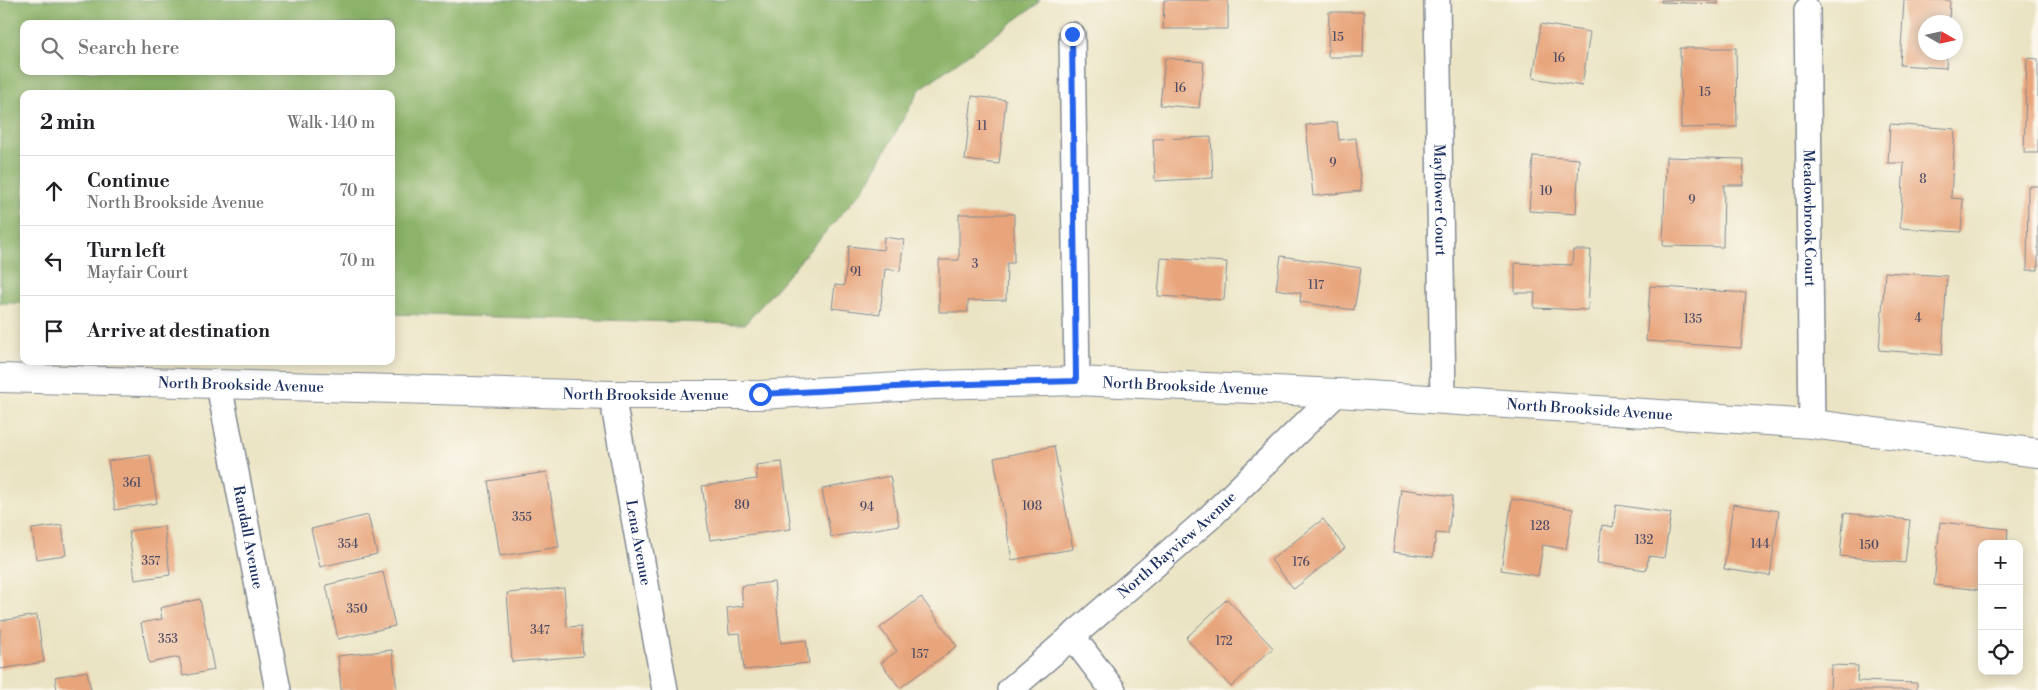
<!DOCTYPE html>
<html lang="en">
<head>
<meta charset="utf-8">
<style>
	:root { --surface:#fff; --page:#f2f2f2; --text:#202124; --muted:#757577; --line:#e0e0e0 }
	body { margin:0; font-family:"Libre Bodoni",serif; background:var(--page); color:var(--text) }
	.controls { position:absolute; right:15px; bottom:15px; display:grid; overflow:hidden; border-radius:10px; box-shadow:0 2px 12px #0003 }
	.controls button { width:45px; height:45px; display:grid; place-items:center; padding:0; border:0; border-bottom:1px solid var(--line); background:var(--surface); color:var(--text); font:25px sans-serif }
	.compass { position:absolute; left:1918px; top:15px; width:45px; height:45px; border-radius:50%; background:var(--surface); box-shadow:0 2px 12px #0003; rotate:99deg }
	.stop { position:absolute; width:15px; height:15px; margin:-11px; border:4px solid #2563eb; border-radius:50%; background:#fff }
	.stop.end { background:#2563eb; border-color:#fff; box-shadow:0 1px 5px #0008 }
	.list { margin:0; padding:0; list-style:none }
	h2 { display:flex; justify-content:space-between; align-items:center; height:65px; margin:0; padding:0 20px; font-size:21px }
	h2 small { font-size:16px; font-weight:400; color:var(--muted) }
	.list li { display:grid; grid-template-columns:32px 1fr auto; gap:15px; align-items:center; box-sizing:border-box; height:70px; padding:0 20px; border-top:1px solid var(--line) }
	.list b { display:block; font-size:19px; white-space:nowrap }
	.list p { margin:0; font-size:16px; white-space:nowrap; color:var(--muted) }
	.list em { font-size:16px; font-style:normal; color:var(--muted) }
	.icon { flex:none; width:28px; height:28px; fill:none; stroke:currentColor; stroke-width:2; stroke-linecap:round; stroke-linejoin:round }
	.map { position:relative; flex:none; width:2038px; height:690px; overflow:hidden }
	.search { position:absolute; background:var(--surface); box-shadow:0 2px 12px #0003; left:20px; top:20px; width:375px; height:55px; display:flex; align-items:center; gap:12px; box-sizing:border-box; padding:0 18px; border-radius:10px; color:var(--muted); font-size:19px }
	.panel { position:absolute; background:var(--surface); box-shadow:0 2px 12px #0003; left:20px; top:90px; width:375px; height:275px; border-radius:10px }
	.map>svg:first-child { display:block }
	.forest { fill:#8cb369; stroke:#547164; fill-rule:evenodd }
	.building { fill:#e8a57b }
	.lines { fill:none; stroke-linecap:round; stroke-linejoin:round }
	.minor-casing { stroke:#838a91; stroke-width:28 }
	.secondary-casing { stroke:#838a91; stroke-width:30 }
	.minor { stroke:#fff; stroke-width:25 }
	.secondary { stroke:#fff; stroke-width:28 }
	.route { stroke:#2563eb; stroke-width:6 }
	.labels { text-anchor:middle; stroke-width:4.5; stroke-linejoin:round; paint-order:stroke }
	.number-label { font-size:12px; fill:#4e4c65 }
	.street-label { font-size:15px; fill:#1b2f5e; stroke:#fbf7ec }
</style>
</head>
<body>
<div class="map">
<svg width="2038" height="690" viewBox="0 0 2038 690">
	<rect width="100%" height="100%" fill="#fbf7ec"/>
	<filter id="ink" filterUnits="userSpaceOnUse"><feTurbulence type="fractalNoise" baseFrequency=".02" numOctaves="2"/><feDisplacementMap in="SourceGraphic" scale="10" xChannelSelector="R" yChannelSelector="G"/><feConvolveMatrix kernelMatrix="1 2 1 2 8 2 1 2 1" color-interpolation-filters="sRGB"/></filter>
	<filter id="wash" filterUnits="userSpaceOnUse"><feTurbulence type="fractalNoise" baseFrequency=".0096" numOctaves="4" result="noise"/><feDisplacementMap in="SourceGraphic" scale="20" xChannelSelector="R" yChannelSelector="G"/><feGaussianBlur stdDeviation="1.12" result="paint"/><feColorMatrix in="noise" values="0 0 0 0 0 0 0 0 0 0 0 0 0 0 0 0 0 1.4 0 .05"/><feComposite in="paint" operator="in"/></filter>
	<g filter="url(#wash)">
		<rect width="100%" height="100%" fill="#ebe4c4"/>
		<path class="forest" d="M0 0H1040L1036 5 920 89 865 187 745 324 391 314V94H24V303H0ZM24 24H391V71H24Z"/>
		<g id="blocks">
			<g class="building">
				<polygon points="1164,0 1228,0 1228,29 1163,29"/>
				<polygon points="1661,0 1718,0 1718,4 1661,2"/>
				<polygon points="1904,0 1950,0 1949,22 1926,22 1926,52 1947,52 1946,68 1900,65"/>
				<polygon points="1329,12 1364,12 1363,57 1328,57"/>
				<polygon points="1541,24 1590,32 1582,86 1533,78"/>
				<polygon points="1680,48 1736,48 1737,127 1681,128"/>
				<polygon points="1165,58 1204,62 1199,108 1160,105"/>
				<polygon points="2027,58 2038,59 2038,153 2024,153"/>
				<polygon points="972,96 1006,100 999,164 965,160"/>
				<polygon points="1337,122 1339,140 1356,138 1361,191 1313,196 1306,125"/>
				<polygon points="1890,124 1955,129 1951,198 1963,199 1961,232 1900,228 1904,163 1888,163"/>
				<polygon points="1211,137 1213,178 1155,181 1153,139"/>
				<polygon points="1533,156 1579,159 1576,214 1529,211"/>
				<polygon points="1666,157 1744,159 1743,185 1724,185 1723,247 1663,246"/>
				<polygon points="2028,186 2038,186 2038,270 2027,270"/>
				<polygon points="959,214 1014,214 1014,263 1007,263 1006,300 968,301 968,312 939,312 939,260 959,260"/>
				<polygon points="884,237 904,240 900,271 885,269 880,314 832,308 835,285 844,286 849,246 883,250"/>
				<polygon points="1573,250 1591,250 1588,310 1534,308 1535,293 1515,293 1515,263 1572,265"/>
				<polygon points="1281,256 1361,268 1354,310 1300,302 1301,293 1276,289"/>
				<polygon points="1161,258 1227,262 1224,300 1158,296"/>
				<polygon points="1885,272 1947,276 1942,355 1879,350"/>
				<polygon points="1650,286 1746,293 1741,348 1646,341"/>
				<polygon points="1054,446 1073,549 1012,560 994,458"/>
				<polygon points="150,455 157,503 115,510 108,461"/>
				<polygon points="782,462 791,529 710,540 702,486 757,479 756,465"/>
				<polygon points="547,472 559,547 500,556 488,481"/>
				<polygon points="890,476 899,525 831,537 822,489"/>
				<polygon points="1401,489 1453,496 1448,534 1436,533 1433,557 1393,552"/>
				<polygon points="1512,499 1573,509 1566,549 1543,545 1538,576 1501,570"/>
				<polygon points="1733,504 1779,511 1770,576 1724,569"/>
				<polygon points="1616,505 1671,513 1664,558 1649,556 1646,570 1597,563 1602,525 1613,527"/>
				<polygon points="1844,513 1910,520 1905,563 1840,556"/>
				<polygon points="368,515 377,554 320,567 311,529"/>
				<polygon points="1323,519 1345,548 1294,589 1271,560"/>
				<polygon points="1940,522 2008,529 2007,544 1982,544 1982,590 1934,585"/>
				<polygon points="62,525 66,555 36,559 32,529"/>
				<polygon points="164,526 170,575 135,580 129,531"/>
				<polygon points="383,572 395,626 338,639 326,585"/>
				<polygon points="774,582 781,643 806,640 809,663 744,670 740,633 729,634 727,608 743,606 741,586"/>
				<polygon points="564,588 567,627 581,626 583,656 512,662 507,593"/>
				<polygon points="921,597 957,646 900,688 881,663 897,651 880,628"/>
				<polygon points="200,599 214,670 183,676 179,657 149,663 141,623 162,619 160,608"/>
				<polygon points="1227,599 1273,648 1231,687 1186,638"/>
				<polygon points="37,615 44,662 0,669 0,621"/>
				<polygon points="392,650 397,690 341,690 338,656"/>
				<polygon points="1831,665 1858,666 1857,681 1917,683 1917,690 1830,690"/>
				<polygon points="87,671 91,690 57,690 55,677"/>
			</g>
		</g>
	</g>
	<g filter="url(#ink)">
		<use href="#blocks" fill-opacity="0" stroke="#838a91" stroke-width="1"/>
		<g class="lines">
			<g class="minor-casing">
				<g id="minor">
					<path id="s1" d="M1437 0 1443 400"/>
					<path id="s2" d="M1807 10 1812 424"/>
					<polyline points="1072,35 1077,381"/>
					<path id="s3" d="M219 385 278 690"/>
					<path id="s4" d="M612 395 665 690"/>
					<polyline points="1072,636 1113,690"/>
					<path id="s5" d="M1010 690 1209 518 1337 393"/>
				</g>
			</g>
			<g class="secondary-casing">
				<g id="secondary">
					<path id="s6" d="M0 378 612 395H760L934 385 1077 381 1337 393 1812 424 2038 453"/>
				</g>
			</g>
			<use href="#minor" class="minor"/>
			<use href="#secondary" class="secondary"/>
		</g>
	</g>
	<g class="lines" filter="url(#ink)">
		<polyline class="route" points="760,394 934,385 1076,381 1072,34"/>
	</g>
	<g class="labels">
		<g class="number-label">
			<text x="1338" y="41">15</text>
			<text x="1559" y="62">16</text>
			<text x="1180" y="92">16</text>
			<text x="1705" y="96">15</text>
			<text x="982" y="130">11</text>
			<text x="1333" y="167">9</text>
			<text x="1923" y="183">8</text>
			<text x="1546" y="195">10</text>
			<text x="1692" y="204">9</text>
			<text x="975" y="268">3</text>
			<text x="856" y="276">91</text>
			<text x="1316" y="289">117</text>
			<text x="1918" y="322">4</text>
			<text x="1693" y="323">135</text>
			<text x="132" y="487">361</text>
			<text x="742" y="509">80</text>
			<text x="1032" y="510">108</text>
			<text x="867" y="511">94</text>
			<text x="522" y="521">355</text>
			<text x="1540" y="530">128</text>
			<text x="1644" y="544">132</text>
			<text x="348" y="548">354</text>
			<text x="1760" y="548">144</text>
			<text x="1869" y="549">150</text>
			<text x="151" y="565">357</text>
			<text x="1301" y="566">176</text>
			<text x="357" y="613">350</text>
			<text x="540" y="634">347</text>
			<text x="168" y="643">353</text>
			<text x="1224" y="645">172</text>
			<text x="920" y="658">157</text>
		</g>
		<g class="street-label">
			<text dy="5" stroke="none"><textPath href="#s1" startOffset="200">Mayflower Court</textPath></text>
			<text dy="5" stroke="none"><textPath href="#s2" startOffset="208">Meadowbrook Court</textPath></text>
			<text dy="5" stroke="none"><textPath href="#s6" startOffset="241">North Brookside Avenue</textPath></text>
			<text dy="5" stroke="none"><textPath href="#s6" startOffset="1186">North Brookside Avenue</textPath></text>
			<text dy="5" stroke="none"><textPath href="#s6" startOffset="646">North Brookside Avenue</textPath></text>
			<text dy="5" stroke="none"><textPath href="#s6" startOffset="1591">North Brookside Avenue</textPath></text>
			<text dy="5" stroke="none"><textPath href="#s3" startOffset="155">Randall Avenue</textPath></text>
			<text dy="5" stroke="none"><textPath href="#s4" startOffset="150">Lena Avenue</textPath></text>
			<text dy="5" stroke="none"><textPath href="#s5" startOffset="221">North Bayview Avenue</textPath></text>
		</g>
	</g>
</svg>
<div class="controls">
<button>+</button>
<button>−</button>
<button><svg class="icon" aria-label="locate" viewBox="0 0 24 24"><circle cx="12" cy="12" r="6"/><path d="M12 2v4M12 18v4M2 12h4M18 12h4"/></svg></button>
</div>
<svg class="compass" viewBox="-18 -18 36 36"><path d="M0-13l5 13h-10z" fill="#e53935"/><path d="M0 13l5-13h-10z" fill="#757577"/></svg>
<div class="stop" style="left:760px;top:394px"></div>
<div class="stop end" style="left:1072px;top:34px"></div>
<div class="search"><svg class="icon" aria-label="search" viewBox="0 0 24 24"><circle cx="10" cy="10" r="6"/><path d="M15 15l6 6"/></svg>Search here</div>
<section class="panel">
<h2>2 min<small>Walk · 140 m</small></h2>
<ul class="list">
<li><svg class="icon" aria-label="ahead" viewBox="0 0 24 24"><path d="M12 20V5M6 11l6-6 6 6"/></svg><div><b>Continue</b><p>North Brookside Avenue</p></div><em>70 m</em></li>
<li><svg class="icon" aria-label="left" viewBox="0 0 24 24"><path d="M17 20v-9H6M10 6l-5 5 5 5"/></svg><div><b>Turn left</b><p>Mayfair Court</p></div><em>70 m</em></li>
<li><svg class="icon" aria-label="arrive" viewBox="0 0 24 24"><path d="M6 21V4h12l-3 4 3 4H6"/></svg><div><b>Arrive at destination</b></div></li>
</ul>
</section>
</div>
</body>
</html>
